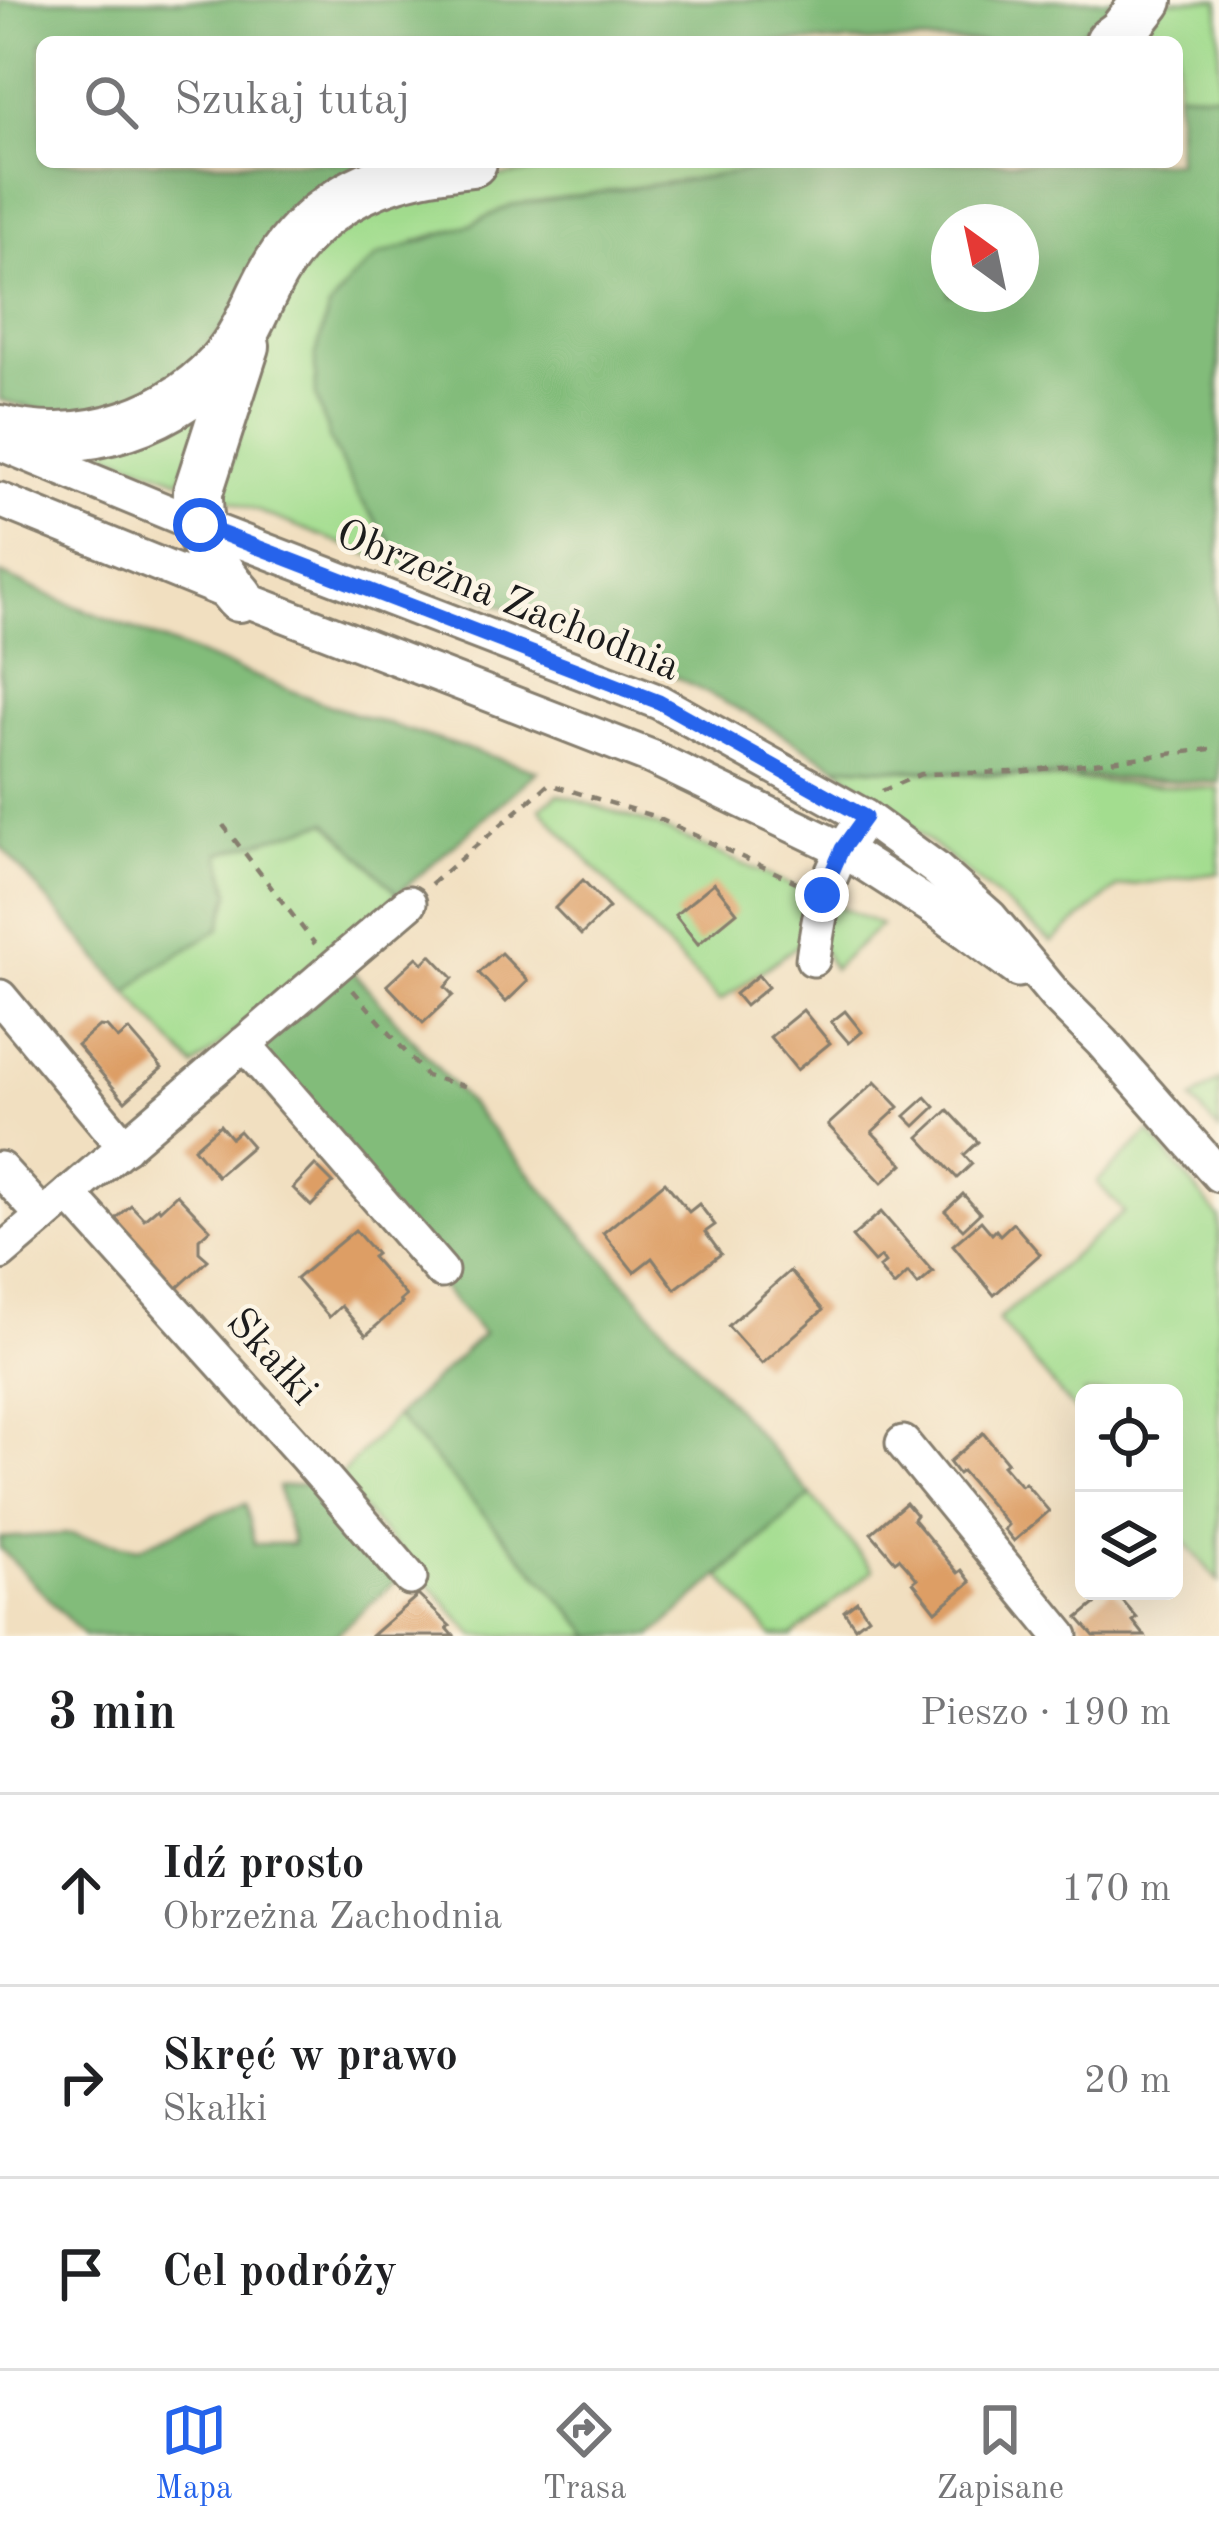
<!DOCTYPE html>
<html lang="pl">
<head>
<meta charset="utf-8">
<style>
	:root { --surface:#fff; --page:#f2f2f2; --text:#202124; --muted:#757577; --line:#e0e0e0; --accent:#2563eb }
	body { margin:0; font-family:"Old Standard TT",serif; background:var(--page); color:var(--text) }
	.controls { position:absolute; right:36px; bottom:36px; display:grid; overflow:hidden; border-radius:18px; box-shadow:0 12px 48px #0002 }
	.controls button { width:108px; height:108px; display:grid; place-items:center; padding:0; border:0; border-bottom:3px solid var(--line); background:var(--surface); color:var(--text); font:60px sans-serif }
	.compass { position:absolute; left:931px; top:204px; width:108px; height:108px; border-radius:50%; background:var(--surface); box-shadow:0 12px 48px #0002; rotate:327deg }
	.stop { position:absolute; width:36px; height:36px; margin:-27px; border:9px solid #2563eb; border-radius:50%; background:#fff }
	.stop.end { background:#2563eb; border-color:#fff; box-shadow:0 3px 12px #0008 }
	.list { margin:0; padding:0; list-style:none }
	h2 { display:flex; justify-content:space-between; align-items:center; height:156px; margin:0; padding:0 48px; font-size:51px }
	h2 small { font-size:39px; font-weight:400; color:var(--muted) }
	.list li { display:grid; grid-template-columns:78px 1fr auto; gap:36px; align-items:center; box-sizing:border-box; height:192px; padding:0 48px; border-top:3px solid var(--line) }
	.list b { display:block; font-size:45px; white-space:nowrap }
	.list p { margin:0; font-size:39px; white-space:nowrap; color:var(--muted) }
	.list em { font-size:39px; font-style:normal; color:var(--muted) }
	.icon { flex:none; width:66px; height:66px; fill:none; stroke:currentColor; stroke-width:2; stroke-linecap:round; stroke-linejoin:round }
	.map { position:relative; flex:none; width:1219px; height:1636px; overflow:hidden }
	.search { position:absolute; background:var(--surface); box-shadow:0 12px 48px #0002; left:36px; right:36px; top:36px; height:132px; display:flex; align-items:center; gap:30px; box-sizing:border-box; padding:0 42px; border-radius:18px; color:var(--muted); font-size:45px }
	.sheet { height:732px; background:var(--surface) }
	nav { display:flex; justify-content:space-around; align-items:center; box-sizing:border-box; height:168px; border-top:3px solid var(--line); background:var(--surface); font-size:33px; color:var(--muted) }
	nav a { display:grid; justify-items:center; gap:6px }
	nav .on { color:var(--accent) }
	.map>svg:first-child { display:block }
	.green { fill:#a3dd8f; stroke:#607c56; stroke-width:3 }
	.forest { fill:#82bc7a; stroke:#4f6c4b; stroke-width:3; fill-rule:evenodd }
	.building { fill:#dd9e65 }
	.lines { fill:none; stroke-linecap:round; stroke-linejoin:round }
	.minor-casing { stroke:#867e6e; stroke-width:39 }
	.highway-casing { stroke:#867e6e; stroke-width:54 }
	.path { stroke:#867e6e; stroke-width:4.5; stroke-dasharray:9 9; stroke-linecap:butt }
	.minor { stroke:#fff; stroke-width:33 }
	.highway { stroke:#fff; stroke-width:48 }
	.route { stroke:#2563eb; stroke-width:15 }
	.labels { text-anchor:middle; stroke-width:9; stroke-linejoin:round; paint-order:stroke }
	.street-label { font-size:42px; fill:#1c1c1c; stroke:#fcf5e5 }
</style>
</head>
<body>
<div class="map">
<svg width="1219" height="1636" viewBox="0 0 1219 1636">
	<rect width="100%" height="100%" fill="#fcf5e5"/>
	<filter id="ink" filterUnits="userSpaceOnUse"><feTurbulence type="fractalNoise" baseFrequency=".00833" numOctaves="2"/><feDisplacementMap in="SourceGraphic" scale="24" xChannelSelector="R" yChannelSelector="G"/><feConvolveMatrix kernelMatrix="1 2 1 2 8 2 1 2 1" color-interpolation-filters="sRGB"/></filter>
	<filter id="wash" filterUnits="userSpaceOnUse"><feTurbulence type="fractalNoise" baseFrequency=".004" numOctaves="4" result="noise"/><feDisplacementMap in="SourceGraphic" scale="48" xChannelSelector="R" yChannelSelector="G"/><feGaussianBlur stdDeviation="2.7" result="paint"/><feColorMatrix in="noise" values="0 0 0 0 0 0 0 0 0 0 0 0 0 0 0 0 0 1.4 0 .05"/><feComposite in="paint" operator="in"/></filter>
	<g filter="url(#wash)">
		<rect width="100%" height="100%" fill="#f1dfc0"/>
		<g class="green">
			<polygon points="1164,0 1219,0 1219,94 1177,92 1177,42 1132,42"/>
			<path d="M612 162H813L511 205 470 225 415 241 330 440 359 497 412 571 221 497C235 447 248 396 264 347 323 176 461 184 612 162Z"/>
			<polygon points="217,389 180,480 101,451"/>
			<polygon points="836,766 1219,789 1219,873 1118,887 1052,942"/>
			<polygon points="558,794 652,824 881,925 833,969 823,950 798,945 720,1001 658,937 540,808"/>
			<polygon points="328,821 398,894 194,1067 128,993 149,973 220,928 230,893 219,854"/>
			<polygon points="1219,1080 1219,1131 1192,1100"/>
			<polygon points="1150,1132 1219,1218 1219,1582 1174,1529 1174,1393 1084,1393 1084,1422 998,1320 1124,1212 1097,1182"/>
			<polygon points="396,1416 593,1636 475,1636 336,1480"/>
			<polygon points="811,1495 873,1570 792,1636 772,1636 721,1577"/>
		</g>
		<g class="forest">
			<polygon points="0,0 1115,0 1109,9 1070,42 42,42 42,162 369,162 189,367 147,399 67,417 0,400"/>
			<path d="M1177 92 1219 94V783L836 766 753 717 678 678 597 642 412 571 359 497 330 440 316 396 315 358 328 310 349 282 379 255 470 225 511 205 813 162H1177ZM1021 222V294H949V222Z"/>
			<polygon points="0,574 72,605 333,707 538,771 398,894 328,822 220,853 230,893 220,928 149,973 128,993 0,845"/>
			<polygon points="351,969 811,1495 652,1636 593,1636 396,1416 483,1334 243,1064"/>
			<polygon points="336,1480 399,1578 334,1636 84,1636 0,1548 0,1538 70,1534 138,1548 216,1514 246,1504 254,1544 293,1544 278,1487"/>
		</g>
		<g id="blocks">
			<g class="building">
				<polygon points="583,880 609,908 581,935 555,908"/>
				<polygon points="714,883 737,912 698,944 675,915"/>
				<polygon points="501,953 528,981 506,1002 479,973"/>
				<polygon points="431,955 453,978 445,987 453,995 423,1023 387,985 417,957 423,963"/>
				<polygon points="758,975 768,987 745,1006 735,994"/>
				<polygon points="803,1010 830,1043 797,1070 770,1037"/>
				<polygon points="845,1011 862,1032 849,1043 831,1022"/>
				<polygon points="99,1026 107,1027 118,1039 129,1030 162,1068 125,1101 77,1045"/>
				<polygon points="875,1082 899,1107 872,1132 903,1164 882,1183 828,1125"/>
				<polygon points="926,1097 935,1107 915,1126 905,1116"/>
				<polygon points="948,1110 978,1142 964,1155 972,1164 957,1178 919,1137"/>
				<polygon points="220,1125 231,1138 239,1131 252,1146 217,1176 194,1148"/>
				<polygon points="315,1165 333,1183 311,1206 293,1188"/>
				<polygon points="665,1182 689,1212 699,1204 715,1225 705,1232 721,1254 675,1289 652,1258 634,1272 603,1233"/>
				<polygon points="177,1194 210,1229 199,1239 199,1252 208,1260 175,1290 109,1225 131,1205 144,1219 158,1207 160,1210"/>
				<polygon points="963,1194 980,1213 963,1229 945,1211"/>
				<polygon points="881,1212 933,1272 918,1285 908,1273 894,1286 879,1268 885,1263 881,1257 874,1262 852,1237"/>
				<polygon points="981,1221 992,1234 996,1230 1000,1235 1013,1223 1040,1254 994,1295 953,1245"/>
				<polygon points="355,1230 376,1254 372,1257 406,1296 400,1301 402,1303 366,1335 341,1306 329,1317 296,1279"/>
				<polygon points="790,1271 823,1310 762,1364 728,1326"/>
				<polygon points="983,1433 1007,1462 1003,1465 1021,1486 1025,1483 1049,1511 1014,1541 1004,1529 1008,1525 962,1471 958,1474 949,1462"/>
				<polygon points="906,1503 916,1515 913,1519 958,1573 962,1570 971,1582 936,1611 913,1582 917,1579 908,1568 899,1558 895,1561 871,1533"/>
				<polygon points="1111,1591 1114,1591 1137,1618 1133,1621 1145,1636 1094,1636 1078,1618"/>
				<polygon points="418,1595 450,1626 447,1628 454,1636 371,1636"/>
				<polygon points="857,1601 868,1617 855,1627 844,1611"/>
			</g>
		</g>
	</g>
	<g filter="url(#ink)">
		<use href="#blocks" fill-opacity="0" stroke="#867e6e" stroke-width="3"/>
		<g class="lines">
			<g class="minor-casing">
				<g id="minor">
					<polyline points="0,443 199,525 659,702 865,817 935,868 990,917 1055,995 1102,1042 1219,1175"/>
					<polyline points="0,500 239,597 651,757 842,849 940,912 1018,970"/>
					<path d="M813 959C820 910 826 872 855 831"/>
					<polyline points="0,997 125,1147"/>
					<polyline points="244,1044 441,1271"/>
					<polyline points="0,1169 43,1216"/>
					<polyline points="69,1194 306,1457 410,1578"/>
					<polyline points="0,1253 409,903"/>
					<polyline points="903,1443 1061,1636"/>
				</g>
			</g>
			<g class="highway-casing">
				<g id="highway">
					<polyline points="1110,42 1122,33 1148,0"/>
					<path d="M0 430C81 452 179 421 230 353 249 329 258 299 273 273 286 250 306 226 327 211 370 178 419 168 472 162"/>
					<path d="M239 597C210 563 197 538 198 492L245 346"/>
				</g>
			</g>
			<g class="path">
				<polyline points="882,791 921,774 1018,772 1219,748"/>
				<polyline points="223,825 315,944"/>
				<polyline points="431,884 549,784 653,816 796,882"/>
				<polyline points="353,990 426,1076 472,1088"/>
			</g>
			<use href="#minor" class="minor"/>
			<use href="#highway" class="highway"/>
		</g>
	</g>
	<g class="lines" filter="url(#ink)">
		<polyline class="route" points="200,525 659,702 865,817 842,849 822,895"/>
	</g>
	<g class="labels">
		<g class="street-label">
			<text transform="translate(509 598) rotate(22)" y="15">Obrzeżna Zachodnia</text>
			<text transform="translate(274 1355) rotate(48)" y="15">Skałki</text>
		</g>
	</g>
</svg>
<div class="controls">
<button><svg class="icon" aria-label="locate" viewBox="0 0 24 24"><circle cx="12" cy="12" r="6"/><path d="M12 2v4M12 18v4M2 12h4M18 12h4"/></svg></button>
<button><svg class="icon" aria-label="layers" viewBox="0 0 24 24"><path d="M12 4l9 5-9 5-9-5zM3 14l9 5 9-5"/></svg></button>
</div>
<svg class="compass" viewBox="-18 -18 36 36"><path d="M0-13l5 13h-10z" fill="#e53935"/><path d="M0 13l5-13h-10z" fill="#757577"/></svg>
<div class="stop" style="left:200px;top:525px"></div>
<div class="stop end" style="left:822px;top:895px"></div>
<div class="search"><svg class="icon" aria-label="search" viewBox="0 0 24 24"><circle cx="10" cy="10" r="6"/><path d="M15 15l6 6"/></svg>Szukaj tutaj</div>
</div>
<section class="sheet">
<h2>3 min<small>Pieszo · 190 m</small></h2>
<ul class="list">
<li><svg class="icon" aria-label="ahead" viewBox="0 0 24 24"><path d="M12 20V5M6 11l6-6 6 6"/></svg><div><b>Idź prosto</b><p>Obrzeżna Zachodnia</p></div><em>170 m</em></li>
<li><svg class="icon" aria-label="right" viewBox="0 0 24 24"><path d="M7 20v-9h11M14 6l5 5-5 5"/></svg><div><b>Skręć w prawo</b><p>Skałki</p></div><em>20 m</em></li>
<li><svg class="icon" aria-label="arrive" viewBox="0 0 24 24"><path d="M6 21V4h12l-3 4 3 4H6"/></svg><div><b>Cel podróży</b></div></li>
</ul>
</section>
<nav>
<a class="on"><svg class="icon" aria-label="map" viewBox="0 0 24 24"><path d="M3 6l6-2 6 2 6-2v14l-6 2-6-2-6 2zM9 4v14M15 6v14"/></svg>Mapa</a>
<a><svg class="icon" aria-label="directions" viewBox="0 0 24 24"><path d="M12 3l9 9-9 9-9-9zM9 14v-3h6M13 9l2 2-2 2"/></svg>Trasa</a>
<a><svg class="icon" aria-label="saved" viewBox="0 0 24 24"><path d="M7 4h10v16l-5-4-5 4z"/></svg>Zapisane</a>
</nav>
</body>
</html>
